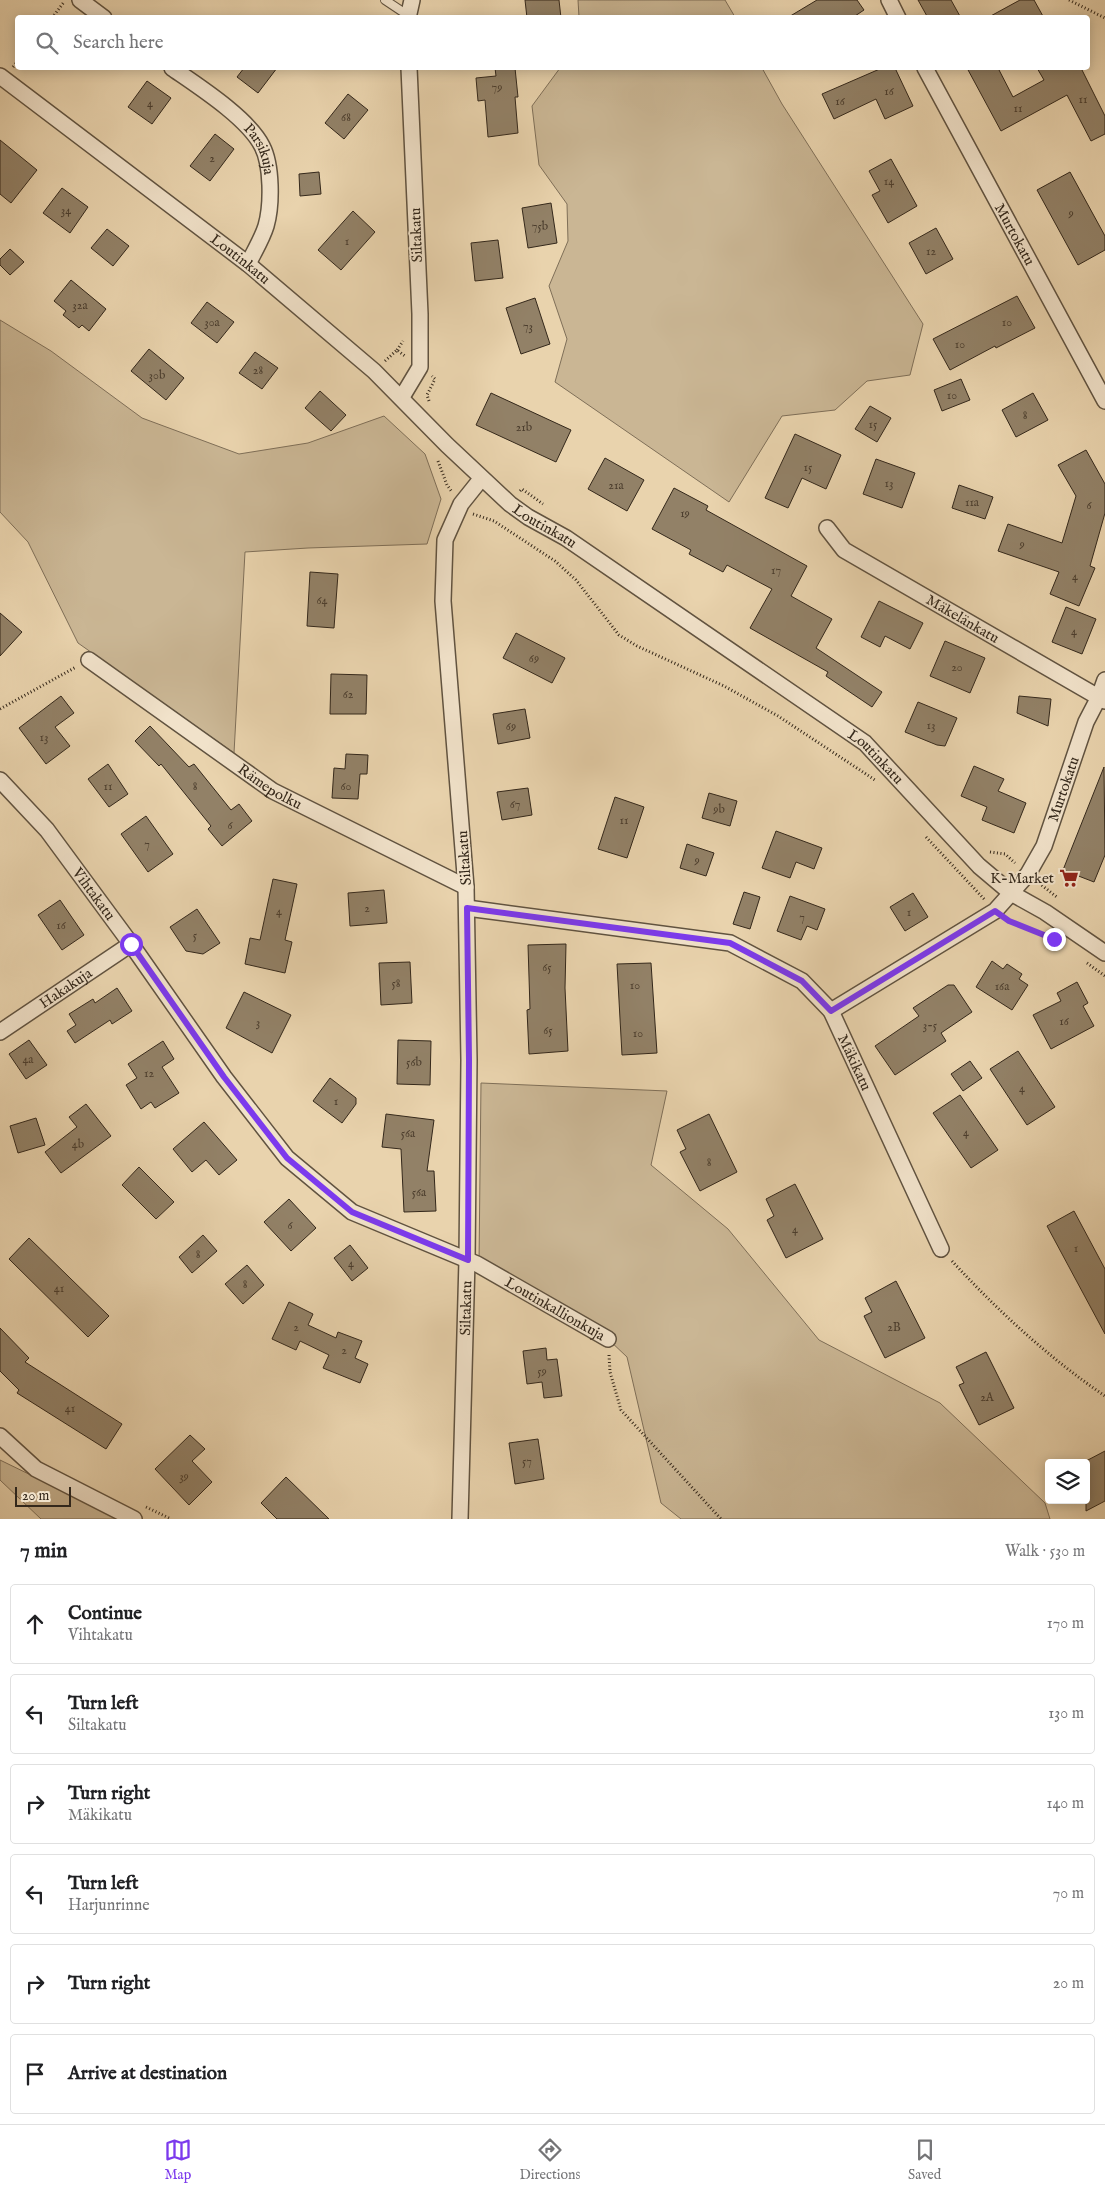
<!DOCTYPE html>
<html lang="en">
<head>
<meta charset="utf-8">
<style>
	:root { --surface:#fff; --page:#f2f2f2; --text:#202124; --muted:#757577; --line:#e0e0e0; --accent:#7c3aed }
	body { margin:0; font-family:"IM FELL English",serif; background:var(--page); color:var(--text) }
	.controls { position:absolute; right:15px; bottom:15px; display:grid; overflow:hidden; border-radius:5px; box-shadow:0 2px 12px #0003 }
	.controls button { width:45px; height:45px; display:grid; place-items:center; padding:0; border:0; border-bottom:1px solid var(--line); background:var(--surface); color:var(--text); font:25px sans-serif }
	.scale { position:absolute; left:15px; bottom:12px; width:56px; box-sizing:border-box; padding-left:5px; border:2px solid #34281b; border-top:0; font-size:14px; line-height:18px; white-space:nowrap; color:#34281b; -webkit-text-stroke:4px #f1e2ca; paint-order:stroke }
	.stop { position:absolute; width:15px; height:15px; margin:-11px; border:4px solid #7c3aed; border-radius:50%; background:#fff }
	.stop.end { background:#7c3aed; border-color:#fff; box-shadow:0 1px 5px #0008 }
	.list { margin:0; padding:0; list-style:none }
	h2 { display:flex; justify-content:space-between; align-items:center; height:65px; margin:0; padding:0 20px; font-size:21px }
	h2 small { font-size:16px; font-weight:400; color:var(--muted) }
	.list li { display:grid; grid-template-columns:32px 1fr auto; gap:15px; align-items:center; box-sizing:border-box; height:80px; margin:0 10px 10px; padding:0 10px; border:1px solid var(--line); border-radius:5px }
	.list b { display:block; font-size:19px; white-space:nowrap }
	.list p { margin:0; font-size:16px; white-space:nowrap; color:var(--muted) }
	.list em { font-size:16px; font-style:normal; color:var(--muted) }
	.icon { flex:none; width:28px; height:28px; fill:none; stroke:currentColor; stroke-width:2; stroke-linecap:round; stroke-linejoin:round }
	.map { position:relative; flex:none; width:1105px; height:1519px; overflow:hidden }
	.search { position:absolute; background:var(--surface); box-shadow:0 2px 12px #0003; left:15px; right:15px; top:15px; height:55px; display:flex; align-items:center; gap:12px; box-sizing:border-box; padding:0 18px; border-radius:5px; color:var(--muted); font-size:19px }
	.sheet { height:605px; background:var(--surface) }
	nav { display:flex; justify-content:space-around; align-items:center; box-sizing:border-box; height:70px; border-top:1px solid var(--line); background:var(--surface); font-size:14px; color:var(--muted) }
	nav a { display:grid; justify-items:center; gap:2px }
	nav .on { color:var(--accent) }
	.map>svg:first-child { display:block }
	.green { fill:#cab694; stroke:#7f6f58 }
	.building { fill:#928167; stroke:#34281b }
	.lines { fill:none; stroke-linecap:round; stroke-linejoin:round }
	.service-casing { stroke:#615340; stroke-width:10 }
	.minor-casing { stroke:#615340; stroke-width:18 }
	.path { stroke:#34281b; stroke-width:3; stroke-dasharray:1 2.5; stroke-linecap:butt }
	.service { stroke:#f1e2ca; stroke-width:8 }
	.minor { stroke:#f1e2ca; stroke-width:15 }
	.route { stroke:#7c3aed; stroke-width:6 }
	.labels { text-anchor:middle; stroke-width:4; stroke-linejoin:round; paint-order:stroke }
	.number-label { font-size:12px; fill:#4c3e2e }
	.street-label { font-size:15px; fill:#34281b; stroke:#f1e2ca }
	.poi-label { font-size:15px; fill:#34281b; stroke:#f1e2ca; text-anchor:end }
</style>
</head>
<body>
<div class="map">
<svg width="1105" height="1519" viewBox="0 0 1105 1519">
	<rect width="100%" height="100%" fill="#e9d3ad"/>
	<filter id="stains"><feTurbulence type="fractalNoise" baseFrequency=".004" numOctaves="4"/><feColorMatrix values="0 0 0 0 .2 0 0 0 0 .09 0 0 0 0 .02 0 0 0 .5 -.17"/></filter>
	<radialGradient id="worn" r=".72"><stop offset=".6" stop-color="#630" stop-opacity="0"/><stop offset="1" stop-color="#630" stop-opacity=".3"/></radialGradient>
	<g class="green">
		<polygon points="578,0 725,0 735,17 579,17"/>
		<polygon points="560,68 762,68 782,104 923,324 910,375 867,381 835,410 782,416 729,502 555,382 567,339 549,286 568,241 567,204 539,165 532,106"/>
		<polygon points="0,320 51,351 142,418 239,454 308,443 384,416 425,454 441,499 427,544 308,548 245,552 234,753 78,643 28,542 0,512"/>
		<polygon points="481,1083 667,1091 651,1165 728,1229 819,1340 940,1403 1045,1503 1050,1519 681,1519 661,1503 627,1357 608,1339 479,1263"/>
		<polygon points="0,1460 121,1519 41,1519 0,1480"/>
	</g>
	<g class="building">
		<polygon points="525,0 559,0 561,18 527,18"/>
		<polygon points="817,0 857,0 864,10 852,18 787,18"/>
		<polygon points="918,0 951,0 961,18 928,18"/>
		<polygon points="1020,0 1034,0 1044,18 987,18"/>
		<polygon points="244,68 277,68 258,93 237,77"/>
		<polygon points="495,68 515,68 518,97 515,97 518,133 488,137 485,100 478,101 476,78 496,76"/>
		<polygon points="882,68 895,68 913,106 885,119 876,99 834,119 822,94"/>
		<polygon points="967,68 998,68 1013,97 1044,80 1037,68 1081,68 1105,116 1105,134 1091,141 1067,95 1001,131"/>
		<polygon points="147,81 171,98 152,124 128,107"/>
		<polygon points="348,94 368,110 344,139 325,123"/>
		<polygon points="215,134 234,149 210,181 190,166"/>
		<polygon points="0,140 37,170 11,203 0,194"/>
		<polygon points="891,159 917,206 888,223 872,195 880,191 869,171"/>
		<polygon points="319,172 321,194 300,196 299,174"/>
		<polygon points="1070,172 1105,236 1105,250 1078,265 1037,190"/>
		<polygon points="62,188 88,207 70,233 43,213"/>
		<polygon points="551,203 557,243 528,248 522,208"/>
		<polygon points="353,211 375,232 341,270 318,250"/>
		<polygon points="936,228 953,259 926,274 909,243"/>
		<polygon points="107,229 129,246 113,266 91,248"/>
		<polygon points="498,240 503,278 475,281 471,243"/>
		<polygon points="10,249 24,262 10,275 0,265 0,259"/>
		<polygon points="71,280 106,309 89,331 82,325 79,328 63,315 66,311 54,301"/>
		<polygon points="1017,296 1035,328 996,348 995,346 950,370 933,339"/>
		<polygon points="535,298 550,344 521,354 506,308"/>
		<polygon points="207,302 234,322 217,343 191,323"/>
		<polygon points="149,349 184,378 166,400 131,371"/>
		<polygon points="255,352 278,368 262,389 239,373"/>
		<polygon points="961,379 970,400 942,411 934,390"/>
		<polygon points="320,391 346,415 331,431 305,408"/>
		<polygon points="491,393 571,430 556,462 476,425"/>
		<polygon points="1033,393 1048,420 1016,437 1002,410"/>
		<polygon points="870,406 891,418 877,442 855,429"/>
		<polygon points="795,434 841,455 826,489 802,478 788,508 765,498"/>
		<polygon points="1086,450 1105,484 1105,513 1090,566 1095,568 1079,606 1050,594 1059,572 998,551 1008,524 1062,543 1076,496 1058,465"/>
		<polygon points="605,458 644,480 627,511 588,489"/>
		<polygon points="876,459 915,473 902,508 863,494"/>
		<polygon points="959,485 993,497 985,519 952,508"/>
		<polygon points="674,488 708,506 706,510 807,566 791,596 832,619 816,648 882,692 872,707 826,676 828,672 750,628 772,589 727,565 723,572 689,554 691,550 652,529"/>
		<polygon points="310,572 338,574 334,628 307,626"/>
		<polygon points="879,601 923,623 910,649 885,636 880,647 861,637"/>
		<polygon points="1066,607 1096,619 1082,654 1052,642"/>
		<polygon points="0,613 22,632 0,656"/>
		<polygon points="516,633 565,658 552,683 503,658"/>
		<polygon points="945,641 985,658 970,693 930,676"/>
		<polygon points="331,674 367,675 366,714 330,714"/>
		<polygon points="61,696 74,713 55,727 70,746 46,764 19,728"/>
		<polygon points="1019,696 1051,699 1048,726 1017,713"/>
		<polygon points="918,702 957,718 945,746 937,745 905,732"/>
		<polygon points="525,709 530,738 498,744 493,714"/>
		<polygon points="150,726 189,767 194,764 231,810 239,804 252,821 222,846 208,829 211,826 161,764 159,766 135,741"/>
		<polygon points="346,754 368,755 367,774 360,774 358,799 332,798 334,768 345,769"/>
		<polygon points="108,764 128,794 109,807 88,779"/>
		<polygon points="974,766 1004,779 998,791 1026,803 1014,833 982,820 987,807 961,796"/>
		<polygon points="1104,767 1105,855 1094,882 1063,870"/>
		<polygon points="528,788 532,815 502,820 497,792"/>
		<polygon points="709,793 737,801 730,826 702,818"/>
		<polygon points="615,797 644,807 627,858 598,849"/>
		<polygon points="146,816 173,854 148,872 121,834"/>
		<polygon points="776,831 822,848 814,869 796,862 790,878 762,868"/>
		<polygon points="687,844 714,853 706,876 680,868"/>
		<polygon points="273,879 297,884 285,940 292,942 285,973 245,964 250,938 260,940"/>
		<polygon points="384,890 387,923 350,926 348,893"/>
		<polygon points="744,892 760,897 750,929 733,924"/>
		<polygon points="913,893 928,917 905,931 890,907"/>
		<polygon points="790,896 825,909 817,930 807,926 801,940 777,931"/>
		<polygon points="60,900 84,935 62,950 38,915"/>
		<polygon points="197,909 220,943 203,954 186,951 170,927"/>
		<polygon points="566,944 565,988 568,1051 529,1054 527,1010 530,1009 528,945"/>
		<polygon points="992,961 1003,969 1007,964 1022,974 1019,979 1028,985 1012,1010 976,987"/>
		<polygon points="410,962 412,1003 381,1005 379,963"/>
		<polygon points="651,963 657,1053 622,1055 617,964"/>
		<polygon points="1077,982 1088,1003 1083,1006 1094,1026 1051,1049 1033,1015 1061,1001 1057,993"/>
		<polygon points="948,985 954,985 972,1012 941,1033 946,1041 895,1075 875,1046 919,1016 913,1008"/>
		<polygon points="117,988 132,1011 112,1024 110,1020 75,1043 67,1031 76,1025 69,1014 93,999 95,1003"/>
		<polygon points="244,992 291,1015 272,1053 226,1028"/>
		<polygon points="29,1040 47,1065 26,1079 9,1054"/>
		<polygon points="398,1040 431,1041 430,1085 397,1084"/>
		<polygon points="163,1041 174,1059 162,1067 179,1093 155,1108 151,1102 141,1109 126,1085 137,1078 128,1064"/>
		<polygon points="1018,1051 1055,1107 1027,1125 990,1069"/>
		<polygon points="970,1061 982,1078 963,1091 951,1074"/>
		<polygon points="330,1078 356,1098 356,1104 342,1123 313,1101"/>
		<polygon points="960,1095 998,1150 971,1168 933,1113"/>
		<polygon points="86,1104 111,1136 61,1173 45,1152 77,1127 69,1117"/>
		<polygon points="386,1114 434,1120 427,1171 434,1171 436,1211 404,1212 401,1149 382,1147"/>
		<polygon points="709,1114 737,1172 700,1191 680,1152 686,1149 677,1130"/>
		<polygon points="36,1118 45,1145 18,1153 10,1126"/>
		<polygon points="204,1122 237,1160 219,1175 206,1160 192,1172 173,1149"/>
		<polygon points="139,1167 174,1202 156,1219 122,1185"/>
		<polygon points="795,1184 823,1239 786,1258 767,1220 774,1216 766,1199"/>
		<polygon points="289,1199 316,1228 291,1251 264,1222"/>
		<polygon points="1074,1211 1105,1269 1105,1334 1047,1226"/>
		<polygon points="203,1235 217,1251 192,1273 179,1257"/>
		<polygon points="29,1238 109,1316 88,1337 9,1259"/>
		<polygon points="350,1245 368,1268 352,1281 334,1258"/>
		<polygon points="247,1265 264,1285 243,1304 225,1284"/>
		<polygon points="896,1281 925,1338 885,1358 864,1316 872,1312 865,1298"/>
		<polygon points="289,1302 313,1314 308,1325 336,1338 338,1332 362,1341 355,1358 368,1364 360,1383 323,1368 329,1355 300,1341 296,1350 272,1339"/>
		<polygon points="0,1328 29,1358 25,1362 122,1424 106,1449 17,1393 19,1390 0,1371"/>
		<polygon points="546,1348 547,1360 557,1359 562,1396 544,1398 542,1382 527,1384 523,1351"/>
		<polygon points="986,1352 1014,1408 979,1425 959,1385 964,1383 956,1367"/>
		<polygon points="190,1435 205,1449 192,1461 212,1482 189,1505 155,1469"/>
		<polygon points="538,1439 544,1479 515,1484 509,1443"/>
		<polygon points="1105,1451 1105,1501 1086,1511 1086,1461"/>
		<polygon points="286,1477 329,1519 277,1519 261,1503"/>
	</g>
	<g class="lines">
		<g class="service-casing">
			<polyline id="service" points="385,0 409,16"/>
		</g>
		<g class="minor-casing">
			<g id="minor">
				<polyline points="80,0 104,18"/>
				<polyline points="889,0 898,18"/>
				<polyline points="408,18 412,0"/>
				<path id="s1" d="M172 68C198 86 248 118 262 146 272 165 272 205 266 226 262 239 254 252 248 264"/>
				<path id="s2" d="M925 68 1105 401"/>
				<path id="s3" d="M0 76 248 264 374 371 447 445 510 504 528 517 566 538 865 743 979 866 1011 893 1045 912 1105 953"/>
				<polyline points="402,397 420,367 420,314 409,68"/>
				<path id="s4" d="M827 528 844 550 1105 701"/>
				<path id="s5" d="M89 660 273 791 466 887"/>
				<path id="s6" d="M0 780 47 830 131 944 224 1077 287 1158 352 1212 477 1264 608 1339"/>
				<path id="s7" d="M467 908 730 943 802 981 831 1011 941 1249"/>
				<path id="s8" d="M831 1011 995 911 1028 874 1044 846 1086 722 1099 697 1105 680"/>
				<path id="s9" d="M0 1032 131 944"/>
				<polyline points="0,1436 36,1469 134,1519"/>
				<path id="s10" d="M460 1519 467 1260 469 1060 466 887 443 601 445 540 461 504 481 479"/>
			</g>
		</g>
		<g class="path">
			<polyline points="1069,0 1105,18"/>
			<polyline points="52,18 64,2"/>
			<polyline points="13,67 18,61"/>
			<polyline points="397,350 403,341"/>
			<polyline points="385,361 397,350 405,356"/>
			<polyline points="429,401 427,395 435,379 432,376"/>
			<polyline points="438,461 447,485 452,492"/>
			<polyline points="520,491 522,489 543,504"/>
			<polyline points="473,514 494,521 555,561 576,580 619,635 637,646 724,686 778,716 875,780"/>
			<polyline points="0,709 76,667"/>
			<polyline points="926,837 985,900"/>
			<polyline points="990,852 1005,854 1015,863"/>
			<polyline points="1039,883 1058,898"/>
			<polyline points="1008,920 1051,938"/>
			<polyline points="1087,963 1105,976"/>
			<path d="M952 1261C998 1311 1049 1358 1105 1396"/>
			<polyline points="609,1355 610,1372 621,1410 721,1519"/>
			<polyline points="146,1507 171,1519"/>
		</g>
		<use href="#service" class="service"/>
		<use href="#minor" class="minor"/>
	</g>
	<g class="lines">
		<polyline class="route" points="131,944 224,1077 287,1158 352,1212 468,1260 469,1060 467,908 730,943 802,981 831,1011 995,911 1009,921 1054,939"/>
	</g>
	<defs>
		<g id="supermarket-bare" transform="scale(1.5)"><path d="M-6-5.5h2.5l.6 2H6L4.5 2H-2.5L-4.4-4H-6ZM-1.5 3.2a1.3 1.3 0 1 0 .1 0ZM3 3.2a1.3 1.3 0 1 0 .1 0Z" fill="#8f2418" stroke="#f1e2ca" stroke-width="2.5" paint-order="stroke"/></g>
	</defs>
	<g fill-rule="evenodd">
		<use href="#supermarket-bare" x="1069" y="878"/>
	</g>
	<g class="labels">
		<g class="number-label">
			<text x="497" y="91">79</text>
			<text x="889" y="95">16</text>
			<text x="1083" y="103">11</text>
			<text x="840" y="105">16</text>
			<text x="150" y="107">4</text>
			<text x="1018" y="112">11</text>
			<text x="346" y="121">68</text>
			<text x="212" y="162">2</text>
			<text x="889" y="185">14</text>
			<text x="66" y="214">34</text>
			<text x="1071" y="217">9</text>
			<text x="540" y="230">75b</text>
			<text x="347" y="245">1</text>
			<text x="931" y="255">12</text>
			<text x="80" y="309">32a</text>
			<text x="212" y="326">30a</text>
			<text x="1007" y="326">10</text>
			<text x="528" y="330">73</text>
			<text x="960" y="348">10</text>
			<text x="258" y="374">28</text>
			<text x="157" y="379">30b</text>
			<text x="952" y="399">10</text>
			<text x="1025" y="419">8</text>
			<text x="873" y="428">15</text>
			<text x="524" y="431">21b</text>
			<text x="808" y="471">15</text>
			<text x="889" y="487">13</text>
			<text x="616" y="489">21a</text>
			<text x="972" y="506">11a</text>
			<text x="1089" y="509">6</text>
			<text x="685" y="517">19</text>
			<text x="1022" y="548">9</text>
			<text x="776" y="574">17</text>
			<text x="1075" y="580">4</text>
			<text x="322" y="604">64</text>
			<text x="1074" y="635">4</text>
			<text x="534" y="662">69</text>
			<text x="957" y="671">20</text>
			<text x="348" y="698">62</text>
			<text x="931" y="729">13</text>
			<text x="511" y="730">69</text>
			<text x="44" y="741">13</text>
			<text x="108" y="790">11</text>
			<text x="195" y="790">8</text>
			<text x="346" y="790">60</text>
			<text x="515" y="808">67</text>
			<text x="719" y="813">9b</text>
			<text x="624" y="824">11</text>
			<text x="230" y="829">6</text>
			<text x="147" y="848">7</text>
			<text x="697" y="864">9</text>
			<text x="367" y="912">2</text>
			<text x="279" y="915">4</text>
			<text x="909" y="916">1</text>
			<text x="802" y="921">7</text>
			<text x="61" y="929">16</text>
			<text x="195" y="939">5</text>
			<text x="547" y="971">65</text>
			<text x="396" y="987">58</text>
			<text x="635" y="989">10</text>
			<text x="1002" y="990">16a</text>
			<text x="1064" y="1025">16</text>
			<text x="258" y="1026">3</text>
			<text x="930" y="1029">3-5</text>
			<text x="548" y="1034">65</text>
			<text x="638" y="1037">10</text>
			<text x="28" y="1063">4a</text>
			<text x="414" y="1066">56b</text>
			<text x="149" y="1077">12</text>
			<text x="1022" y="1092">4</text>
			<text x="336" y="1105">1</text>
			<text x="966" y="1136">4</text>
			<text x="408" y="1137">56a</text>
			<text x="78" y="1148">4b</text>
			<text x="709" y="1166">8</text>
			<text x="419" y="1196">56a</text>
			<text x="290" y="1229">6</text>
			<text x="795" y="1233">4</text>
			<text x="1076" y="1252">1</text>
			<text x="198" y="1258">8</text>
			<text x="351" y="1267">4</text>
			<text x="245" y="1288">8</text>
			<text x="59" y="1292">41</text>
			<text x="296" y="1331">2</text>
			<text x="894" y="1331">2B</text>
			<text x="344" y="1354">2</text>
			<text x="542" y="1375">59</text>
			<text x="987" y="1401">2A</text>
			<text x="70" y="1412">41</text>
			<text x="527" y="1465">57</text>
			<text x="184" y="1480">39</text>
		</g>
		<g class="street-label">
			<text dy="5" stroke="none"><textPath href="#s1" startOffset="122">Parsikuja</textPath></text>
			<text dy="5" stroke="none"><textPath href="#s2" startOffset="189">Murtokatu</textPath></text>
			<text transform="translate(416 235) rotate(-92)" y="5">Siltakatu</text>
			<text dy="5" stroke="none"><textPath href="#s3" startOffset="302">Loutinkatu</textPath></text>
			<text dy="5" stroke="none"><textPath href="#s3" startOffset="708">Loutinkatu</textPath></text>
			<text dy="5" stroke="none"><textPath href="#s4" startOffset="165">Mäkelänkatu</textPath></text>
			<text dy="5" stroke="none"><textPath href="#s3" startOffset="1112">Loutinkatu</textPath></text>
			<text dy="5" stroke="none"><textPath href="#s5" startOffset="221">Rämepolku</textPath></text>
			<text dy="5" stroke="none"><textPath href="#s8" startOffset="334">Murtokatu</textPath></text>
			<text transform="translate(464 858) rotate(-94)" y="5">Siltakatu</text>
			<text dy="5" stroke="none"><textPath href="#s6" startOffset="148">Vihtakatu</textPath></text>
			<text dy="5" stroke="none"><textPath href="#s9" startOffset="79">Hakakuja</textPath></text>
			<text dy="5" stroke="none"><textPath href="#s7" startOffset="445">Mäkikatu</textPath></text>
			<text dy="5" stroke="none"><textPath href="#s10" startOffset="211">Siltakatu</textPath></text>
			<text dy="5" stroke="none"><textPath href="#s6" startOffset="785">Loutinkallionkuja</textPath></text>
		</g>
		<g class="poi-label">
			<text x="1054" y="883">K-Market</text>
		</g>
	</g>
	<rect width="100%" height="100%" filter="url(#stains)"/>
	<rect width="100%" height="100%" fill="url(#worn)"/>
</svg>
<div class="controls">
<button><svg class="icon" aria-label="layers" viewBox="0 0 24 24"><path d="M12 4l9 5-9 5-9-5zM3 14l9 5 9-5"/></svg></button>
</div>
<div class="scale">20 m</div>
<div class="stop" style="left:131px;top:944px"></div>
<div class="stop end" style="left:1054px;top:939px"></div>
<div class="search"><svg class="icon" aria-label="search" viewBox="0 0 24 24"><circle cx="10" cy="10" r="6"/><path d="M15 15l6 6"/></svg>Search here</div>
</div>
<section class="sheet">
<h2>7 min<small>Walk · 530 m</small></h2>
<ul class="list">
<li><svg class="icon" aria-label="ahead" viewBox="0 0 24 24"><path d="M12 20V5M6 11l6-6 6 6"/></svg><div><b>Continue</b><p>Vihtakatu</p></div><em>170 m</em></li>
<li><svg class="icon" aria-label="left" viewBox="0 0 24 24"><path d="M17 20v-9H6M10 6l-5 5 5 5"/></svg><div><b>Turn left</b><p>Siltakatu</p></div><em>130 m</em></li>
<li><svg class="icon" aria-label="right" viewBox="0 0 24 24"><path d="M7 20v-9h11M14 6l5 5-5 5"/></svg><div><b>Turn right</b><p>Mäkikatu</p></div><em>140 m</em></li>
<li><svg class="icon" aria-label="left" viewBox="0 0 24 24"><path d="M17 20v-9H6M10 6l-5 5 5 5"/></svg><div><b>Turn left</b><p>Harjunrinne</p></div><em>70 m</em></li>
<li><svg class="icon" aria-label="right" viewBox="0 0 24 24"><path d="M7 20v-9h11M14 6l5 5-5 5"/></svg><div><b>Turn right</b></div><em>20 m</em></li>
<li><svg class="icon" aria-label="arrive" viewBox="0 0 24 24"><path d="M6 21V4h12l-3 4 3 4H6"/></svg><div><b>Arrive at destination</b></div></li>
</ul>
</section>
<nav>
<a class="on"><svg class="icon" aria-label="map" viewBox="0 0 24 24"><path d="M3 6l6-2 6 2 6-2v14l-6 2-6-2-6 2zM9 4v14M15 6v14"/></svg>Map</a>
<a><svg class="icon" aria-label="directions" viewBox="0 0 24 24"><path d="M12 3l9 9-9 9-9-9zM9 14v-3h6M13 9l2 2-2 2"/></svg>Directions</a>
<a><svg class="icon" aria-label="saved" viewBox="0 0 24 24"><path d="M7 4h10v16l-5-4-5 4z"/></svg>Saved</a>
</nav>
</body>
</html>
